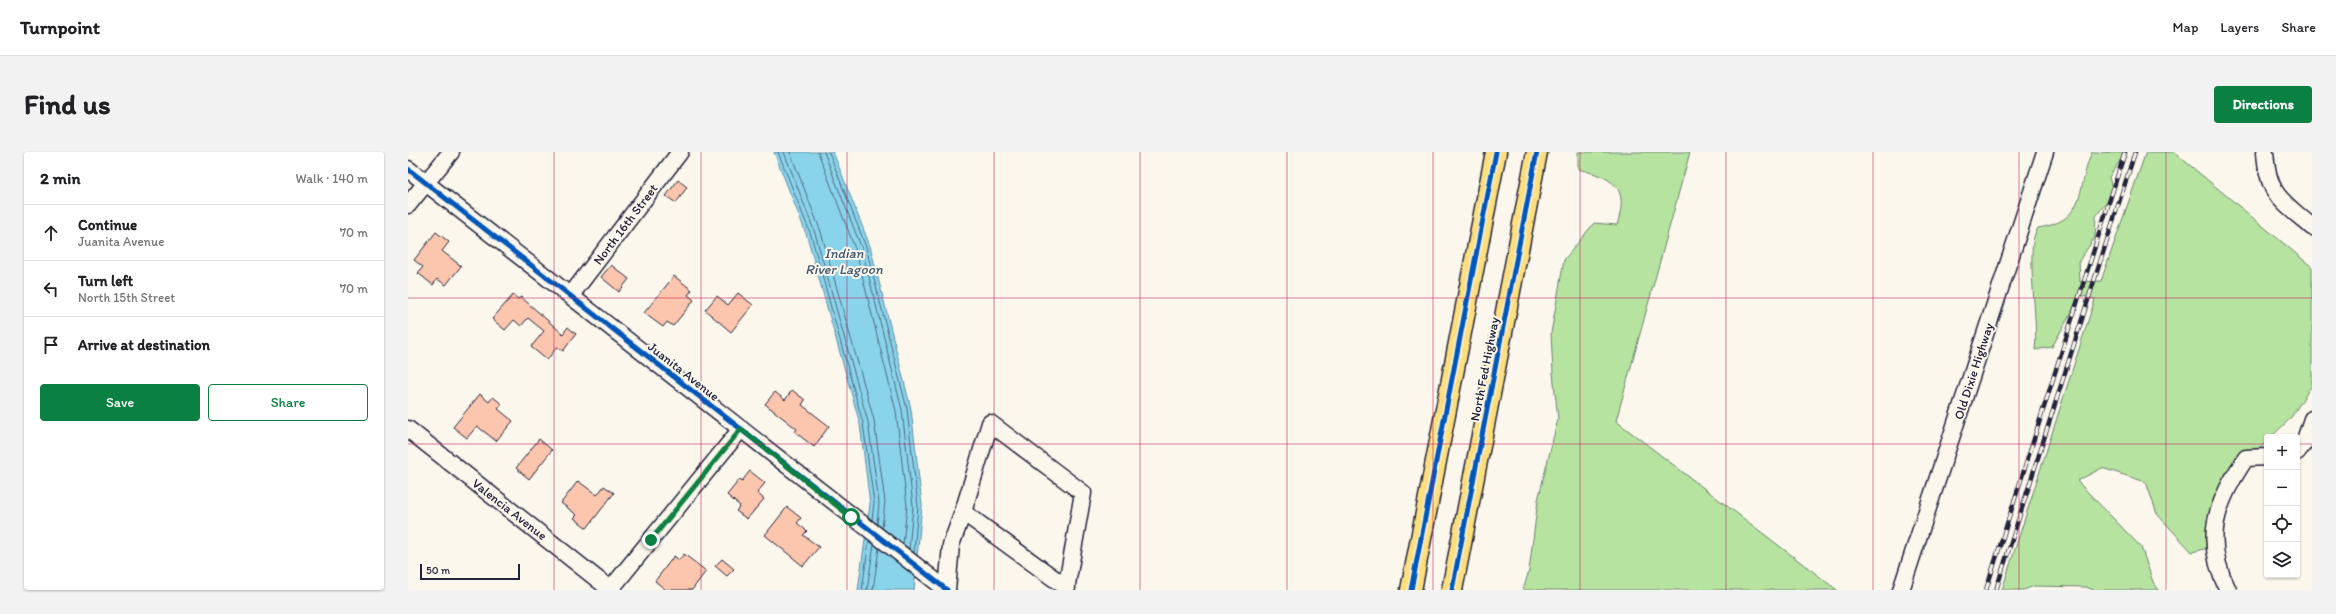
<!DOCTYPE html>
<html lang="en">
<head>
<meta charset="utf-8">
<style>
	:root { --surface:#fff; --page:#f2f2f2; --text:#202124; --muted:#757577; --line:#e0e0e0; --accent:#0b8043 }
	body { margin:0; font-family:Itim,sans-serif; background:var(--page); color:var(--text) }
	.controls { position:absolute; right:12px; bottom:12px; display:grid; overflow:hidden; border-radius:4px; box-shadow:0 1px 3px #0004 }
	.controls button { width:36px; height:36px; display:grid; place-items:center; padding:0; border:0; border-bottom:1px solid var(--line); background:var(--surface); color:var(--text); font:20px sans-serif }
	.scale { position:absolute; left:12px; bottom:10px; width:100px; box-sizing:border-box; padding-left:4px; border:2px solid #22223b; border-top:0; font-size:11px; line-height:14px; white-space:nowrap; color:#22223b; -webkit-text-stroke:3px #fbf7ec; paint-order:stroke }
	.stop { position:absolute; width:12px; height:12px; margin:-9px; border:3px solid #0b8043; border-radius:50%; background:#fff }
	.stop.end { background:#0b8043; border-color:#fff; box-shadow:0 1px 4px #0008 }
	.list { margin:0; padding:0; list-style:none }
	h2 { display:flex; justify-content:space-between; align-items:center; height:52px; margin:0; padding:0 16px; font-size:17px }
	h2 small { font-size:13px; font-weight:400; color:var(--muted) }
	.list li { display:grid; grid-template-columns:26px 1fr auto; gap:12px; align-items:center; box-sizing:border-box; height:56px; padding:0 16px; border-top:1px solid var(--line) }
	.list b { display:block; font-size:15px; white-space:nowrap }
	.list p { margin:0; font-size:13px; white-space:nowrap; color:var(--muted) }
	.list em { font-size:13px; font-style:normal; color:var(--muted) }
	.actions { display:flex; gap:8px; padding:12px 16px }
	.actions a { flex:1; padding:9px 0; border:1px solid var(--accent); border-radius:4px; text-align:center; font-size:14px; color:var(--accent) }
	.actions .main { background:var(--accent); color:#fff }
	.icon { flex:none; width:22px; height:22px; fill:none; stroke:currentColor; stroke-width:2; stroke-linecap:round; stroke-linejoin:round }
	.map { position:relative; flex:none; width:1904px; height:438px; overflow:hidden; border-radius:4px }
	header { display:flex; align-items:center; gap:24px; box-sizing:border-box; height:56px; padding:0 20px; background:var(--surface); border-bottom:1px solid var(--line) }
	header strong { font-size:19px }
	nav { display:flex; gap:22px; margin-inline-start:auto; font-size:14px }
	.intro { display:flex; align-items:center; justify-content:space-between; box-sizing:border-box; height:96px; padding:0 24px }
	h1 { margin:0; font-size:28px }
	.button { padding:10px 18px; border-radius:4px; background:var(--accent); color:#fff; font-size:14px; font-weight:700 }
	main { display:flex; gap:24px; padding:0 24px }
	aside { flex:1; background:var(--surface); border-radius:4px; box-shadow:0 1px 3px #0004 }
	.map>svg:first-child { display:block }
	.green { fill:#b7e3a1; stroke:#6c826e }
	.water { fill:#8ad4eb; stroke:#608da5 }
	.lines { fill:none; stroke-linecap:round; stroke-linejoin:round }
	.shore { stroke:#4c6981; stroke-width:1 }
	.building { fill:#fcc6ae; stroke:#22223b }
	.minor-casing { stroke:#22223b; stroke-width:19 }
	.major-casing { stroke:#22223b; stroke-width:23 }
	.minor { stroke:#fbf7ec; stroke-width:16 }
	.major { stroke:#fedf80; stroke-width:20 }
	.rail-casing { stroke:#22223b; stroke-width:4.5 }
	.rail { stroke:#fbf7ec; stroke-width:3; stroke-dasharray:9; stroke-linecap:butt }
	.cycleway-casing { stroke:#fbf7ec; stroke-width:8 }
	.cycleway { stroke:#0057b8; stroke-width:5 }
	.route { stroke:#0b8043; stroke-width:5 }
	.grid { fill:none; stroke:#c2185b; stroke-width:1; stroke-opacity:0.55 }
	.labels { text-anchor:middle; stroke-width:4; stroke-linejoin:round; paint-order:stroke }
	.street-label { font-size:13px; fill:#22223b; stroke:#fbf7ec }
	.water-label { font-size:14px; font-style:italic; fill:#415770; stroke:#fbf7ec }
</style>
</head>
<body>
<header>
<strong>Turnpoint</strong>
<nav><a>Map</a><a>Layers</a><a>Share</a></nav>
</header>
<div class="intro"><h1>Find us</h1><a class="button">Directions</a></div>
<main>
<aside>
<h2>2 min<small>Walk · 140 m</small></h2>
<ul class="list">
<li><svg class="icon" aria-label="ahead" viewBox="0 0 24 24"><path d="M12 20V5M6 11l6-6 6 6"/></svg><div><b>Continue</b><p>Juanita Avenue</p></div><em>70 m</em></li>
<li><svg class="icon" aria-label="left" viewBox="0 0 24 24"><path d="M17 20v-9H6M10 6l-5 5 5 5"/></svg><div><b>Turn left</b><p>North 15th Street</p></div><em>70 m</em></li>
<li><svg class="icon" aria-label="arrive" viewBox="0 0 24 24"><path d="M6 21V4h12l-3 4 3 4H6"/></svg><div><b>Arrive at destination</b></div></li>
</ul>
<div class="actions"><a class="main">Save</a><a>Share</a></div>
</aside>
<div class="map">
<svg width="1904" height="438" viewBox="0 0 1904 438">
	<rect width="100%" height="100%" fill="#fbf7ec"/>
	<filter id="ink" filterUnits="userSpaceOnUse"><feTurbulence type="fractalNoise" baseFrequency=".025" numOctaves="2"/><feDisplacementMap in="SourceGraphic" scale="8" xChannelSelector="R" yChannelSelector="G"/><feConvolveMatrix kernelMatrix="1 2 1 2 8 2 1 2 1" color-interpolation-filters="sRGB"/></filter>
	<g filter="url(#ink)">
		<g class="green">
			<path d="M1170 0H1282L1208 269 1429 438H1115L1121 419 1130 348 1150 267 1145 221 1143 181 1156 108 1186 71 1209 73C1222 33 1204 26 1170 17Z"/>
			<path d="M1684 0 1717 1 1701 25 1704 36 1701 47 1688 64 1687 85 1671 109 1672 130 1693 129 1738 0H1766L1904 115V233L1882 267 1863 285H1859V289L1821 331 1809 394 1784 400 1749 362 1738 330 1694 316 1669 329 1733 395 1745 430 1751 438H1686L1678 435 1626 434 1616 438H1594L1687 147 1671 143 1663 161 1644 195 1627 198C1631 169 1616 93 1630 76 1680 68 1668 37 1684 0Z"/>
		</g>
		<polygon class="water" points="366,0 425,0 462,94 503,257 514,353 506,438 450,438 462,352 452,272 399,84"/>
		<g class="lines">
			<g class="shore">
				<polyline points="370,0 403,83 455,271 466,351 464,368"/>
				<polyline points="376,0 407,81 460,270 471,351 469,372"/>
				<polyline points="382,0 413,80 466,268 477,350 474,376"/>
				<polyline points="410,0 448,99 488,259 499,354 495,393"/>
				<polyline points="416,0 454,97 494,258 505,354 501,397"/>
				<polyline points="421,0 458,95 499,257 510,354 506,401"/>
				<polyline points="454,438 461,389"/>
				<polyline points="459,438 466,392"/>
				<polyline points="465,438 471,396"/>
			</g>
		</g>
		<g class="building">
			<polygon points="270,28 279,35 268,51 258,44"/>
			<polygon points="28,80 41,90 34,99 53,114 38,133 29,127 25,133 10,121 15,115 6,108"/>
			<polygon points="203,113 221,127 211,140 193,125"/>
			<polygon points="266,124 284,138 280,143 286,148 265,174 259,170 255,175 236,161"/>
			<polygon points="330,141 345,153 323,180 297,158 309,144 320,153"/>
			<polygon points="105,143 110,147 113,145 155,182 160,175 168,182 155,199 149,195 139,208 123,195 136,179 120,166 113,174 106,168 97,178 84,167"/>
			<polygon points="384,238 397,248 394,253 421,274 406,295 387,280 389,277 357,252 367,240 377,248"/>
			<polygon points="72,242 81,250 85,245 94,252 90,257 105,269 88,289 69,274 59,286 45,275"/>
			<polygon points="131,287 144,298 121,327 108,316"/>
			<polygon points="342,319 357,331 349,341 356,347 339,367 328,359 332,354 319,343 332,327 334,329"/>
			<polygon points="170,329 189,343 196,334 206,341 179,376 166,366 169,363 153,351"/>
			<polygon points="379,355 393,366 389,371 399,379 395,383 411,395 395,414 357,383"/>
			<polygon points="276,402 298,419 284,438 258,438 247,429 266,404 271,408"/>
			<polygon points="314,407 326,417 319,424 307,414"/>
		</g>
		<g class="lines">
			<g class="minor-casing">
				<g id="minor">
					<path d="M1857 0C1860 44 1873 48 1904 75"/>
					<polyline points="0,17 539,438"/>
					<polyline points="0,53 43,0"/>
					<polyline points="163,143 272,0"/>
					<polyline points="0,277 203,438"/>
					<polyline points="1889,300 1896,291 1904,267"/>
					<polyline points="555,360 659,436"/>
					<polyline points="202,438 333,277"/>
					<polyline points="539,438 543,393 555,360 582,271 675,341 658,438"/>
					<polyline points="1493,438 1637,0"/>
					<path d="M1820 438C1794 387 1808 350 1838 306L1859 305"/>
				</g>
			</g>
			<g class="major-casing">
				<g id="major">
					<polyline points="1003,438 1088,0"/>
					<polyline points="1044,438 1129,0"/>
				</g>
			</g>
			<use href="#minor" class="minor"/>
			<use href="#major" class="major"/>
			<g class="rail-casing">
				<g id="rail">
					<polyline points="1578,438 1717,0"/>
					<polyline points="1588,438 1727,0"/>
				</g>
			</g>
			<use href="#rail" class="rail"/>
			<g class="cycleway-casing">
				<g id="cycleway">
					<polyline points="0,17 539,438"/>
					<polyline points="1003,438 1088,0"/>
					<polyline points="1044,438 1129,0"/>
				</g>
			</g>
			<use href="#cycleway" class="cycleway"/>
		</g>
	</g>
	<g class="lines" filter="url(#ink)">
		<polyline class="route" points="243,388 333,277 443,365"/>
	</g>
	<path class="grid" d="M146 0V438M293 0V438M439 0V438M586 0V438M732 0V438M879 0V438M1025 0V438M1172 0V438M1318 0V438M1465 0V438M1611 0V438M1758 0V438M0 146H1904M0 292H1859M1889 292H1904"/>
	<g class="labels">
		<g class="street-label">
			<text transform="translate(217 72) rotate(-53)" y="5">North 16th Street</text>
			<text transform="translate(1076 217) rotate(-79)" y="5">North Fed Highway</text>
			<text transform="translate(276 219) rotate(38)" y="5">Juanita Avenue</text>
			<text transform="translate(1565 219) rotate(-72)" y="5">Old Dixie Highway</text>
			<text transform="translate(102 357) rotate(38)" y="5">Valencia Avenue</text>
		</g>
		<g class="water-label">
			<text x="436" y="106">Indian<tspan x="436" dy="16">River Lagoon</tspan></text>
		</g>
	</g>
</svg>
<div class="controls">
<button>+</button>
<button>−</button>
<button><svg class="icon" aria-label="locate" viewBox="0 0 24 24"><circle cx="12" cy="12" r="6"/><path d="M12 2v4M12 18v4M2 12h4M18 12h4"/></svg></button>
<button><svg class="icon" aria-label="layers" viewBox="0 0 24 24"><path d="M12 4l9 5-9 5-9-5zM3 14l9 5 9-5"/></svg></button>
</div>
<div class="scale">50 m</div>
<div class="stop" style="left:443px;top:365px"></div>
<div class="stop end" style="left:243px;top:388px"></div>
</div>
</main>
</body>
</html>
